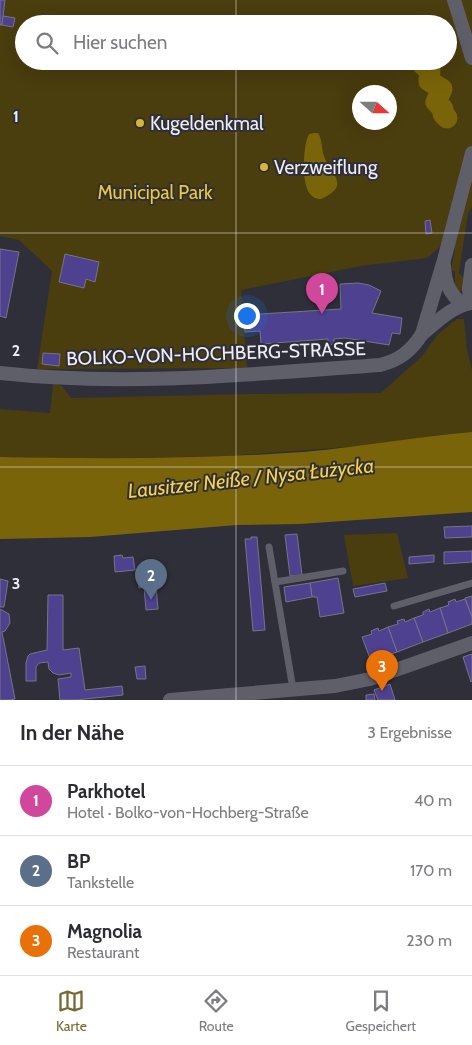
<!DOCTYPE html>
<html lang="de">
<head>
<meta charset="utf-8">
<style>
	:root { --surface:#fff; --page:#f2f2f3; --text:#2b2b33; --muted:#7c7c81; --line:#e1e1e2; --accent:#786933 }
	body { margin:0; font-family:Cabin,sans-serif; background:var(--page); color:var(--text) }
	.compass { position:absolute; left:352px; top:85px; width:45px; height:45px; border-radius:50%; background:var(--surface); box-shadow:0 5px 20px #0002; rotate:111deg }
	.you { position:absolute; left:246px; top:315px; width:18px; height:18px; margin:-12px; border:4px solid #fff; border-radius:50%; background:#1a73e8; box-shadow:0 0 0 8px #1a73e833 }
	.badge { display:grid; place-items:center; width:32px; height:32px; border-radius:50%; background:var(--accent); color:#fff; font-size:16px; font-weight:700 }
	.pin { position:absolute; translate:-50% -41px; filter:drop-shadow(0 1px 2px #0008) }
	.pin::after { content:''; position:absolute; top:26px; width:18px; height:15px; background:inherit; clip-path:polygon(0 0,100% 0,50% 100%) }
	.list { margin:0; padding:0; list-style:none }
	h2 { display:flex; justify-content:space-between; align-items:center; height:65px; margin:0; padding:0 20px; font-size:21px }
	h2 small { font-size:16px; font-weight:400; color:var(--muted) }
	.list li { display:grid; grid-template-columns:32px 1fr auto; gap:15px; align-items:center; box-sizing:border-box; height:70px; padding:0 20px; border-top:1px solid var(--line) }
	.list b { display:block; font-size:19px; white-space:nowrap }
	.list p { margin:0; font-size:16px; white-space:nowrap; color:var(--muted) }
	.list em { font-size:16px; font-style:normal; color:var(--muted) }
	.icon { flex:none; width:28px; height:28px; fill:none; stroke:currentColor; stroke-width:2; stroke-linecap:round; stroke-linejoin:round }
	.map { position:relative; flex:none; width:472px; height:700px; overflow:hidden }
	.search { position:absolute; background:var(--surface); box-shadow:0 5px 20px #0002; left:15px; right:15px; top:15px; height:55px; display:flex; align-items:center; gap:12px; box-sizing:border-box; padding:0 18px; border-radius:28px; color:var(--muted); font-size:19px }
	.sheet { height:275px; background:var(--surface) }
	nav { display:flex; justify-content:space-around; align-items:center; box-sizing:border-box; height:70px; border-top:1px solid var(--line); background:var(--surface); font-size:14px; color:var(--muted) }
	nav a { display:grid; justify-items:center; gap:2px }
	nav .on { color:var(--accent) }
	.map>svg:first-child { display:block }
	.green { fill:#4a3d0e; fill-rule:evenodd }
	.water { fill:#7a6409 }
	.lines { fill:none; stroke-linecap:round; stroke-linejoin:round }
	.river { stroke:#7a6409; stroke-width:21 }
	.building { fill:#4e4190; stroke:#767581 }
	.lane { stroke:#5f5f6a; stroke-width:7 }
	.street { stroke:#5f5f6a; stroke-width:14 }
	.grid { fill:none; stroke:#eeedf4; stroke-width:1; stroke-opacity:0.55 }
	.poi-dot { fill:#d6b534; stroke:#2f2f39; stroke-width:2 }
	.labels { text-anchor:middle; stroke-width:4; stroke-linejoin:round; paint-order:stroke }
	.poi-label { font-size:19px; fill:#eeedf4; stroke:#2f2f39; text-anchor:start }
	.park-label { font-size:19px; fill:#edc838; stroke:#2f2f39 }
	.street-label { font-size:19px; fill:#eeedf4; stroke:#2f2f39 }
	.water-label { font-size:20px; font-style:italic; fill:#f8d347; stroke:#2f2f39 }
	.grid-label { font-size:16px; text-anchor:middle; font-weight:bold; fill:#eeedf4; stroke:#2f2f39; stroke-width:4; stroke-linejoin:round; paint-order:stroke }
</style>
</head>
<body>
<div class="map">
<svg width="472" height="700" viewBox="0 0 472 700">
	<rect width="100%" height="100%" fill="#2f2f39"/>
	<g class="green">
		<path d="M0 0H472V207L468 213 459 273 466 281 464 291H459L455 286V271H451L455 248 441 246 427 258 361 266 241 290 247 368 37 369 52 271 19 240 0 236ZM24 24H448V61H24ZM360 92H390V122H360Z"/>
		<polygon points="457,319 464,319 467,350 472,370 472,432 440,435 373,445 227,456 82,459 0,457 0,409 50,413 53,384 62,386 71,398 250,394 381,393 422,356 438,334"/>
		<polygon points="397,533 408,578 353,586 344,535"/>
	</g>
	<g class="water">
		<path d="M315 133H318C323 141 321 148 324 156 331 176 352 185 321 199 317 199 313 198 310 194 301 184 303 144 309 134Z"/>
		<path d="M472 432V512L300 524 237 525 90 537 0 539V457C100 459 203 459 303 452 359 447 415 437 472 432Z"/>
	</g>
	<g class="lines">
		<polyline class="river" points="423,61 423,65 430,71 429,81 442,89 436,102 443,109 443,114 447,118"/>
	</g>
	<g class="building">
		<polygon points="0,0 5,0 2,25 0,25"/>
		<polygon points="3,16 15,18 13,27 2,25"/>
		<polygon points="430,220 432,233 426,234 425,221"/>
		<polygon points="0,249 19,252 6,318 0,316"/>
		<polygon points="65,254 99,262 95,282 86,279 84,288 59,282"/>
		<polygon points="358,283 369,285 381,291 372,313 402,318 400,334 392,333 389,345 345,338 334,339 334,344 328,345 328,339 261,344 260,331 245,332 244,315 341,309 340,284"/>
		<polygon points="43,353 60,354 59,366 42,364"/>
		<polygon points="472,526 472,537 445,538 444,527"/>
		<polygon points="297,534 302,575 290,576 285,535"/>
		<polygon points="251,537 257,537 265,630 253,631 245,539 251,539"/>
		<polygon points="472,551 472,562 444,564 444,552"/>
		<polygon points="122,555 123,558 133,557 135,570 115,572 114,556"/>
		<polygon points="434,555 434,562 409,564 409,557"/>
		<polygon points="160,574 161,586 156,586 158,609 146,610 144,587 139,588 138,577"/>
		<polygon points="338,578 344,613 320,617 317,597 312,597 310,583"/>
		<polygon points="0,579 8,581 4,607 0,607"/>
		<polygon points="310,583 312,597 286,602 284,587"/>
		<polygon points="385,583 387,591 355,597 353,589"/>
		<polygon points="48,595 63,595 63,650 79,648 85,690 122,686 123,695 76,700 60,700 58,679 71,677 71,673 59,675 53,673 49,669 48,662 39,663 36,667 36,681 26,681 26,663 28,656 30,654 47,650"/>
		<polygon points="472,596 472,617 465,598"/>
		<polygon points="455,599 456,602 465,599 472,617 472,624 448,633 440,608 449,605 448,602"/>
		<polygon points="440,608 448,633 423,642 414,618 423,615 423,612 429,609 430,612"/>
		<polygon points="0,609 9,614 10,623 5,631 2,632 15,699 10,700 0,700"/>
		<polygon points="414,618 423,642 397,652 388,627 398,624 397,621 404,619 405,622"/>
		<polygon points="388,627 397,652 371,661 362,637 372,634 371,631 378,628 379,631"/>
		<polygon points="472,654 472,681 471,682 463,657"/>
		<polygon points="145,666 146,679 137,679 135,667"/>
		<polygon points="390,684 395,700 378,700 374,690"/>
		<polygon points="374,694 375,700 366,700 366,695"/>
	</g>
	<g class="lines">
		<g class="lane">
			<polyline points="269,547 293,689"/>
			<polyline points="275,582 343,571"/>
			<polyline points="394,606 472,583"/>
		</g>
		<g class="street">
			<polyline points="454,0 472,58"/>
			<path d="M444 266C445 283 449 293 463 305"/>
			<polyline points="470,303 469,288 472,265"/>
			<path d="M422 334C437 322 452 306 472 303"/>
			<path d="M0 373C125 387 255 374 380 365 400 360 411 351 422 334L444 260 472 153"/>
			<polyline points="170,700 335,686 370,679 472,643"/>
		</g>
	</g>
	<path class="grid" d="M236 0V24M236 61V700M0 233H472M0 467H472"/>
	<g class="poi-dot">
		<circle cx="140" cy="123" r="5"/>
		<circle cx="264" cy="167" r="5"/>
	</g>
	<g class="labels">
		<g class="poi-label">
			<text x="150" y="130">Kugeldenkmal</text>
			<text x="274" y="174">Verzweiflung</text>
		</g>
		<g class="park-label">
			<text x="155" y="199">Municipal Park</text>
		</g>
		<g class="street-label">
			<text transform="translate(216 353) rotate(-2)" y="7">BOLKO-VON-HOCHBERG-STRASSE</text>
		</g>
		<g class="water-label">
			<text transform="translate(251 478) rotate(-6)" y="7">Lausitzer Neiße / Nysa Łużycka</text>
		</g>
	</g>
	<g class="grid-label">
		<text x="16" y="122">1</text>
		<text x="16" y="356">2</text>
		<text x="16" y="589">3</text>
	</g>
</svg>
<svg class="compass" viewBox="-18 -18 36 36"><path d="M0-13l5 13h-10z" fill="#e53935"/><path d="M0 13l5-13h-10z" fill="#7c7c81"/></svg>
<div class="you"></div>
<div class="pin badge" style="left:322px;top:314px;background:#d1479c">1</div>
<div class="pin badge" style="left:151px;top:600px;background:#5c6f8a">2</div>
<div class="pin badge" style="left:382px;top:691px;background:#e8710a">3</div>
<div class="search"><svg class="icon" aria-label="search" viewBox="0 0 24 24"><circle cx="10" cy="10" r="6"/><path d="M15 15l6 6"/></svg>Hier suchen</div>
</div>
<section class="sheet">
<h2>In der Nähe<small>3 Ergebnisse</small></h2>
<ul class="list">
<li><span class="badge" style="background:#d1479c">1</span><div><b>Parkhotel</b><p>Hotel · Bolko-von-Hochberg-Straße</p></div><em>40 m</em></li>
<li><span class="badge" style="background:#5c6f8a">2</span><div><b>BP</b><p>Tankstelle</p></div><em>170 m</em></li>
<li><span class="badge" style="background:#e8710a">3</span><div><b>Magnolia</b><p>Restaurant</p></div><em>230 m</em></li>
</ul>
</section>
<nav>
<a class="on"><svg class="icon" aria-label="map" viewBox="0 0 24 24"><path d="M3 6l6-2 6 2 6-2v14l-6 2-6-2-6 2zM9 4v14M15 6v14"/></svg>Karte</a>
<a><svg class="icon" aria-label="directions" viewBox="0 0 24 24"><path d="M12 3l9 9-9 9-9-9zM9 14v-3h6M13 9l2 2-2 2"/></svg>Route</a>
<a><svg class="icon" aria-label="saved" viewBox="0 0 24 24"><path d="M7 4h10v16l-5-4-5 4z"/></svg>Gespeichert</a>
</nav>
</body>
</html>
